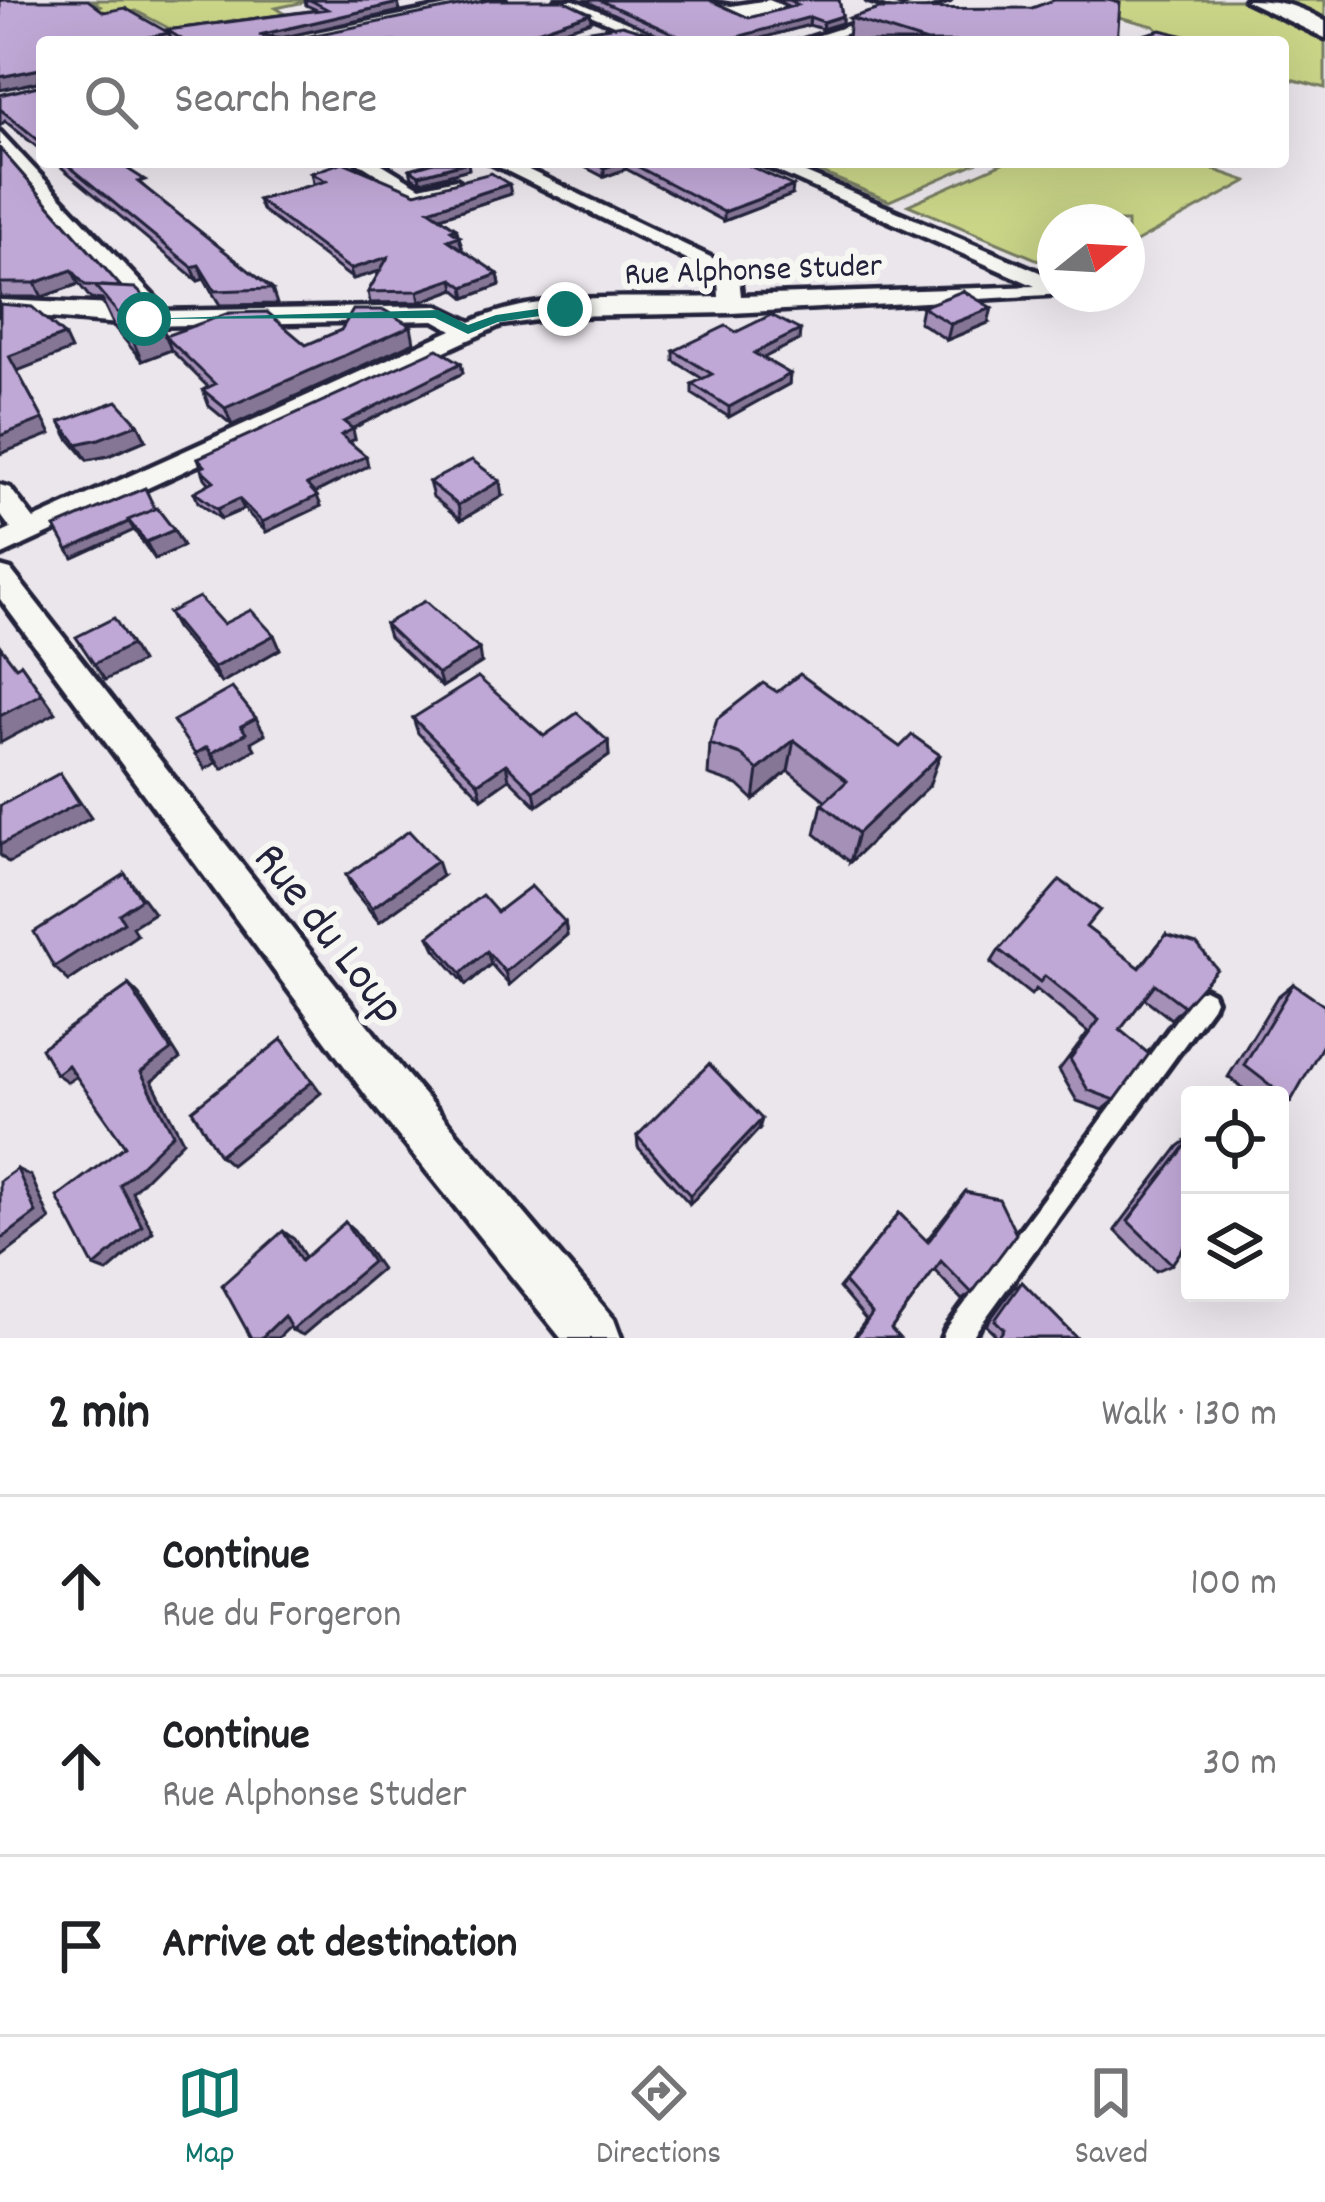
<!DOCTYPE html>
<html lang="en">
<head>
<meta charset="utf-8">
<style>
	:root { --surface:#fff; --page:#f2f2f2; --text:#202124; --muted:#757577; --line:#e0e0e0; --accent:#0f766e }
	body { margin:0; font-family:Dekko,sans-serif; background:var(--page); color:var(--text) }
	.controls { position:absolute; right:36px; bottom:36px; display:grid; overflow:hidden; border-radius:12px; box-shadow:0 12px 48px #0002 }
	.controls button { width:108px; height:108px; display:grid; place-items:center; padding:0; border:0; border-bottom:3px solid var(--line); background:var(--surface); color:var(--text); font:60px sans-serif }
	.compass { position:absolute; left:1037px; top:204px; width:108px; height:108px; border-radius:50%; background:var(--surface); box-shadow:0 12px 48px #0002; rotate:72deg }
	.stop { position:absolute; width:36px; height:36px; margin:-27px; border:9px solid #0f766e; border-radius:50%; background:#fff }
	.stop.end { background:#0f766e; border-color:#fff; box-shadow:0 3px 12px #0008 }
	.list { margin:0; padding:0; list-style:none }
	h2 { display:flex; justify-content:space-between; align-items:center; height:156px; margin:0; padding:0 48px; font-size:51px }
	h2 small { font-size:39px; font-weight:400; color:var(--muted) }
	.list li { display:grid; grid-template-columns:78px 1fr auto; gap:36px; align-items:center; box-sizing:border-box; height:180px; padding:0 48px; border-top:3px solid var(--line) }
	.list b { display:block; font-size:45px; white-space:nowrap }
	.list p { margin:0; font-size:39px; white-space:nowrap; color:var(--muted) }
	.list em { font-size:39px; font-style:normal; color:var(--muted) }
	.icon { flex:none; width:66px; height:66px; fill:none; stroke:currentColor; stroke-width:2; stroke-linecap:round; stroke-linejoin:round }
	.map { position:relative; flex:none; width:1325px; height:1338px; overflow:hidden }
	.search { position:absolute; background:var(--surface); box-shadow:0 12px 48px #0002; left:36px; right:36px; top:36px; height:132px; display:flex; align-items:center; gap:30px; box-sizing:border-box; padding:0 42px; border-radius:12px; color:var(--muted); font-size:45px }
	.sheet { height:696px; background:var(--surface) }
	nav { display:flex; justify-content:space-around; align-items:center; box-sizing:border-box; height:168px; border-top:3px solid var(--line); background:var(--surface); font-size:33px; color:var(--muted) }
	nav a { display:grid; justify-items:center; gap:6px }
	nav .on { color:var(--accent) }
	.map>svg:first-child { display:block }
	.green { fill:#cad588; stroke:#767c62; stroke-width:3 }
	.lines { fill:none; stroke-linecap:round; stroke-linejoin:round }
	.lane-casing { stroke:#22223b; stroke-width:10 }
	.street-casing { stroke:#22223b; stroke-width:9 }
	.primary-casing { stroke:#22223b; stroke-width:9 }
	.lane { fill:#f6f6f2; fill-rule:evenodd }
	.street { fill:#f6f6f2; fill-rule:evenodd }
	.primary { fill:#f6f6f2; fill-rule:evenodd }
	.wall { fill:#a590b8; stroke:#22223b; stroke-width:3 }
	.shaded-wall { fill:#867696; stroke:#22223b; stroke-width:3 }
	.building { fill:#c0a8d6; stroke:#22223b; stroke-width:3 }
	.route { fill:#0f766e }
	.labels { text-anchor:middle; stroke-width:12; stroke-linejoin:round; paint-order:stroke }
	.far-street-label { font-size:33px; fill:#22223b; stroke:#f6f6f2 }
	.near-street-label { font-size:48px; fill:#22223b; stroke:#f6f6f2 }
</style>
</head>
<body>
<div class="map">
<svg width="1325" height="1338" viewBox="0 0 1325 1338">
	<rect width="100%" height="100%" fill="#ebe6ec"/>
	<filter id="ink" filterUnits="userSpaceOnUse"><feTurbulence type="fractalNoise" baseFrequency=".00833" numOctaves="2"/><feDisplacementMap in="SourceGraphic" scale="24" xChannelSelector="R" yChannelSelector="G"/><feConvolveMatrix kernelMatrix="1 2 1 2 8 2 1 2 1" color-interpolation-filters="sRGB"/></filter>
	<g filter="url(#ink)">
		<g class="green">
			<polygon points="93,0 314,0 276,8 292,18 251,27 234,20 176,32 136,11 90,19 79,11 100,6"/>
			<polygon points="1052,0 1325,0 1325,88 1283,77 1283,42 1171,42 1154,26"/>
			<polygon points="796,162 978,162 889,201"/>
			<polygon points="1005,162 1192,162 1247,181 1127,247 1127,222 1055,222 1055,267 908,205"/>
		</g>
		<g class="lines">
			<g class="lane-casing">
				<g id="lane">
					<polygon points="868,0 878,0 910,11 905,12"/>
					<polygon points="1204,989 1212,993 1215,1000 1212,1007 971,1338 942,1338 946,1329 1196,993"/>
				</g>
			</g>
			<g class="street-casing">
				<g id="street">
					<polygon points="477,0 505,0 296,42 266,42"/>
					<polygon points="556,0 574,0 672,42 653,42"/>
					<polygon points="695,0 731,6 769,0 793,10 750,21"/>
					<polygon points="928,0 949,0 820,42 798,42"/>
					<path d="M0 132 157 300 158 311 438 306 471 322C543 289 641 300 719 297L718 279 711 272 489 162H512L725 264 739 277 741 296 1035 286 756 162H780L1051 277 1055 294H1064L731 313 565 316 501 325 0 556V534L11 529 0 514V485L10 488 34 519 452 330 434 320 144 326 0 314V300L138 306 0 148Z"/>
					<polygon points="357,162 379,162 420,187 456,179 465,185 417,199"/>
					<polygon points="0,567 11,570 403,1070 614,1319 621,1338 561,1338 371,1102 0,599"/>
				</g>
			</g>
			<g class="primary-casing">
				<path id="primary" d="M1245 0C1277 0 1298 5 1325 21V38Z"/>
			</g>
			<use href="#lane" class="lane"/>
			<use href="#street" class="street"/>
			<use href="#primary" class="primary"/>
		</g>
		<g class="wall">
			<polygon points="0,0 104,12 168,33 167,30 317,10 306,5 305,0 391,0 400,11 284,37 295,39 590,13 591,21 540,38 665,38 584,0 709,0 749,18 789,7 777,0 839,0 842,16 842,23 822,29 809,25 747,42 176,42 170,38 42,42 42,151 5,121 0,126 0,95 38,86 38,82 0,90"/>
			<polygon points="850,18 1117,42 861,42 848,38"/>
			<polygon points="0,149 122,288 167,336 306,345 414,342 232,425 209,406 203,390 208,387 171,350 142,361 115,328 102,300 91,299 79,284 42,297 0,297"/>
			<polygon points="55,162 117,162 149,191 272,289 277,304 220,305 204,279 198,281"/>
			<polygon points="575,162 741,162 792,195 724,221 626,169 604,177"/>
			<polygon points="410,169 469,169 421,182 412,177"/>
			<polygon points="311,173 416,193 511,194 440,217 456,228 462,247 459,248 498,274 500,285 466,298 455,289 420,302 370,303 368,292 380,271 353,279 262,210 258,200 316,184 313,183"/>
			<polygon points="922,307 988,323 947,340 919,322"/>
			<polygon points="800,330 799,340 763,358 790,374 789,384 729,417 692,394 692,384 703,379 674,361 674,351 736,332"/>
			<polygon points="461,363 463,373 352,429 355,439 350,442 368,466 315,493 321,506 266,532 244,509 221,519 198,502 194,492 210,484 205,478 198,458"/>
			<polygon points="60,422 138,424 146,440 108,456 87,460 69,439"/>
			<polygon points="429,482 502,496 461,520 433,497"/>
			<polygon points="155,509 174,530 183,546 155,559 134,530 73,558"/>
			<polygon points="168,613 274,635 280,649 221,683 176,628"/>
			<polygon points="385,624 481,663 442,687 389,637"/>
			<polygon points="777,692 929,786 850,862 815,834 822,804 826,801 788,771 754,800 738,785 708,775 710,744"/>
			<polygon points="413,718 544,736 608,741 609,756 537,806 509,779 482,798 418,733"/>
			<polygon points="346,875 442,876 379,922 353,890"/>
			<polygon points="497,912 565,922 567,935 509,985 491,964 466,985 435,949 429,936"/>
			<polygon points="1087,928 1139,968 1166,935 1184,1006 1171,1019 1144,998 1120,1030 1115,1100 1103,1110 1077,1101 1059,1070 1088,1032 1036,989 1031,995 991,963 999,950"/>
			<polygon points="1293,984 1291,1101 1280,1108 1280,1095 1252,1095 1228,1077 1277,997"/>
			<polygon points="759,1129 690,1204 638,1147 637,1136"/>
			<polygon points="1190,1138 1190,1238 1172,1264 1156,1271 1115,1230 1179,1146"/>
			<polygon points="965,1192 972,1293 962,1300 934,1270 891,1329 899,1338 853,1338 866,1320 839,1288 899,1213 926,1241"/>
			<polygon points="1022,1282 1077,1338 992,1338 995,1334 986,1325 1013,1288"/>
		</g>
		<g class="shaded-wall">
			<polygon points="398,3 400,11 263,42 259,35"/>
			<polygon points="590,13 591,21 528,42 525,35"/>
			<polygon points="842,16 842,23 822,29 823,22"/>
			<polygon points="810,17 809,25 747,42 719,42"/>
			<polygon points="169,33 172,42 123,42"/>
			<polygon points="40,69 42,81 0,90 0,77"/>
			<polygon points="468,162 469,169 421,182 419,175"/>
			<polygon points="621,162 626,162 626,169 604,177 604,168"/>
			<polygon points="509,184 511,194 431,220 429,210"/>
			<polygon points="793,186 792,195 724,221 724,212"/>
			<polygon points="456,228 462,247 449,251 448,240 451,230"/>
			<polygon points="388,257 390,268 353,279 350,269"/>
			<polygon points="199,265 204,279 198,281 192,267"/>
			<polygon points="72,270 79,284 42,297 35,283"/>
			<polygon points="498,274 500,285 466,298 464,287"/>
			<polygon points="453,279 455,289 420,302 418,291"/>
			<polygon points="155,307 171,350 142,361 123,319"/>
			<polygon points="992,308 988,323 947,340 951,324"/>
			<polygon points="411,326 414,342 232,425 225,408"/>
			<polygon points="800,330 799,340 753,363 754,353"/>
			<polygon points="64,335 71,350 17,371 51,434 0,454 0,436 9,356"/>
			<polygon points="461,363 463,373 347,431 344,422"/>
			<polygon points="790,374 789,384 729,417 729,407"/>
			<polygon points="138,424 146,440 108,456 87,460 77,444"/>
			<polygon points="353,429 355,439 344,444 341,435"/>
			<polygon points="366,456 368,466 310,495 307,485"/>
			<polygon points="500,481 502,496 461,520 458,505"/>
			<polygon points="317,496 321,506 266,532 262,522"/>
			<polygon points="239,499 244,509 221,519 217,509"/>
			<polygon points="129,522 134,530 73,558 68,550"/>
			<polygon points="174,530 183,546 155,559 146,542"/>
			<polygon points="125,635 141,662 105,680 94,664"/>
			<polygon points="274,635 280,649 221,683 213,668"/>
			<polygon points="479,649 481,663 442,687 438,674"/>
			<polygon points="21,664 56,713 0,743 0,716"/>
			<polygon points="256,718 265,734 251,742 255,749 222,769 212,753 241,726"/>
			<polygon points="794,740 788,771 754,800 758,770"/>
			<polygon points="608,741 609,756 537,806 534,791"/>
			<polygon points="207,747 216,763 205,769 195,754"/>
			<polygon points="940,755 929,786 850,862 858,833"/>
			<polygon points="506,764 509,779 482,798 478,783"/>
			<polygon points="60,773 91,818 9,863 0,855 0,845"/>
			<polygon points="437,861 442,876 379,922 372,908"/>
			<polygon points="125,874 154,913 132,927 137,935 69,981 54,967 119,914"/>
			<polygon points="565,922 567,935 509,985 505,972"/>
			<polygon points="487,951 491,964 466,985 461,973"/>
			<polygon points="129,985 139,995 180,1059 152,1081 183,1141 132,1192 153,1232 107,1272 94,1267 120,1185 141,1072"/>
			<polygon points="282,1039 321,1093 231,1165 219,1155"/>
			<polygon points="68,1065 80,1074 68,1082 56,1074"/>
			<polygon points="762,1119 759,1129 690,1204 690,1195"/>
			<polygon points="17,1169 31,1176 50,1220 0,1258 0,1240"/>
			<polygon points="345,1222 354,1230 381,1269 303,1335 292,1330"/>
			<polygon points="283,1231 294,1239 312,1268 301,1261"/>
			<polygon points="284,1316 295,1322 278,1338 261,1338"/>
		</g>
		<g class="building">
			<polygon points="0,0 88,0 104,12 125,8 169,33 123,42 42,42 42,143 0,109 0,95 38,86 40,69 0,77"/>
			<polygon points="310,0 391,0 398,3 259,35 295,39 489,0 563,0 590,13 525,35 541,38 622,25 664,38 676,35 599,0 709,0 749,18 798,5 790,0 839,0 842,16 823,22 810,17 719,42 186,42 167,30 327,9"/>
			<polygon points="1054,0 1108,0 1120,3 1117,42 927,42 850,18 879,9 1032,8"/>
			<polygon points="1161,30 1208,42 1117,42"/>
			<polygon points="0,149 121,287 85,285 72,270 35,283 0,283"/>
			<polygon points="64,162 117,162 145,180 138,182 272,289 215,291 199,265 192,267"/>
			<polygon points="343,162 416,193 491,173 509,184 429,210 456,228 451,230 460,236 448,240 498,274 464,287 453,279 418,291 368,292 388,257 350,269 258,200 326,181 311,173"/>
			<polygon points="434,162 467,162 419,175 410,169"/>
			<polygon points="592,162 621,162 604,168"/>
			<polygon points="629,162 741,162 793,186 724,212"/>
			<polygon points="95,286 135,288 155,307 123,319"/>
			<polygon points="963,291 992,308 951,324 922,307"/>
			<polygon points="0,304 32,307 64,335 9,356 43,419 0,436"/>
			<polygon points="353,310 384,310 411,326 225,408 203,390 215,384 165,336 229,313 267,312 306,345 341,330"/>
			<polygon points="771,315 800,330 754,353 790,374 729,407 692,384 712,374 674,351 726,326 736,332"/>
			<polygon points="438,349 461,363 344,422 353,429 341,435 366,456 307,485 317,496 262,522 239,499 217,509 194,492 214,481 200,468 205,466 198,458"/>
			<polygon points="117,401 138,424 99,439 77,444 60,422"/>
			<polygon points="472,460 500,481 458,505 429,482"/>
			<polygon points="145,488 155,509 68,550 55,527"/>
			<polygon points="157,508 174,530 146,542 128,520"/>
			<polygon points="199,597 223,624 251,610 274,635 213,668 168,613"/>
			<polygon points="425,601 479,649 438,674 385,624"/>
			<polygon points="114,618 131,645 94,664 76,637"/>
			<polygon points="0,646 16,667 21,664 42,694 0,716"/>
			<polygon points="800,674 900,747 912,735 940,755 858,833 822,804 847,781 794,740 758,770 741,755 710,744 717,719 763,683 777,692"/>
			<polygon points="478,677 544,736 577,713 608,741 534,791 506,764 478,783 413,718"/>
			<polygon points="232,688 256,718 241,726 246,733 212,753 207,747 195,754 173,721"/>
			<polygon points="60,773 79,803 0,845 0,806"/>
			<polygon points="409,831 437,861 372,908 346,875"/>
			<polygon points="125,874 141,899 119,914 124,922 54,967 34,932"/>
			<polygon points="1060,880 1100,910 1086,927 1140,968 1166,935 1197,944 1217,969 1184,1006 1155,984 1120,1030 1149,1054 1115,1100 1088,1090 1070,1059 1099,1020 1045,976 1040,982 999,950"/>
			<polygon points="531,886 565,922 505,972 487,951 461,973 429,936 482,895 497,912"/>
			<polygon points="1293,984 1325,1006 1325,1041 1291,1101 1244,1065"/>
			<polygon points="129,985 171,1050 141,1072 173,1134 120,1185 142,1226 94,1267 57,1197 125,1146 68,1065 56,1074 41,1048"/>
			<polygon points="282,1039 312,1082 219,1155 192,1110"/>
			<polygon points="709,1064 762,1119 690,1195 637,1136"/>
			<polygon points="1190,1140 1190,1238 1172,1264 1128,1221"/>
			<polygon points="17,1169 36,1213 0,1240 0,1181"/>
			<polygon points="965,1192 999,1199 1016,1234 972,1293 941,1261 891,1329 899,1338 855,1338 872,1314 844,1282 899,1213 928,1242"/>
			<polygon points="345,1222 372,1262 292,1330 284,1316 261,1338 251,1338 222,1285 283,1231 301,1261"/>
			<polygon points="1022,1282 1077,1338 998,1338 1004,1329 995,1320"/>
		</g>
	</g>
	<polygon class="route" points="565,305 569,312 498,322 468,334 435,318 137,319 438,310 468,325 496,315"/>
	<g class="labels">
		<g class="far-street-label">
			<text transform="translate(753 267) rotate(-2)" y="12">Rue Alphonse Studer</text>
		</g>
		<g class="near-street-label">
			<text transform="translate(332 931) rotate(52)" y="17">Rue du Loup</text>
		</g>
	</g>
</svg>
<div class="controls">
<button><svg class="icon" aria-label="locate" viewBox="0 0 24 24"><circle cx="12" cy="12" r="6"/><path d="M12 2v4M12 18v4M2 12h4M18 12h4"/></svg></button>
<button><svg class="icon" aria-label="layers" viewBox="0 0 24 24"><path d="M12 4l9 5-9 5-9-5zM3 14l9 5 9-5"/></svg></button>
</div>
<svg class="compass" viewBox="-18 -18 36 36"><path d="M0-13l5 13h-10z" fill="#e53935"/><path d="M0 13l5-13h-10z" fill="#757577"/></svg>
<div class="stop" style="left:144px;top:319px"></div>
<div class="stop end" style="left:565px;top:309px"></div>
<div class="search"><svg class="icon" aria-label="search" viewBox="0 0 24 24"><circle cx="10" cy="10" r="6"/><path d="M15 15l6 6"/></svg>Search here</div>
</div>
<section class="sheet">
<h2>2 min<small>Walk · 130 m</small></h2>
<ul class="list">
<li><svg class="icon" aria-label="ahead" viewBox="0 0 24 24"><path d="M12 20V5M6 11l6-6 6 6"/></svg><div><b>Continue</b><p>Rue du Forgeron</p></div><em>100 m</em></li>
<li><svg class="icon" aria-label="ahead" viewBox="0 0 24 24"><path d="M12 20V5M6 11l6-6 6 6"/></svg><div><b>Continue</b><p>Rue Alphonse Studer</p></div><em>30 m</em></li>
<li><svg class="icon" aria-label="arrive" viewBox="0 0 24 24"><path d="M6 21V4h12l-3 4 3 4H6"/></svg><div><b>Arrive at destination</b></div></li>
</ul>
</section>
<nav>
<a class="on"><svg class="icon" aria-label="map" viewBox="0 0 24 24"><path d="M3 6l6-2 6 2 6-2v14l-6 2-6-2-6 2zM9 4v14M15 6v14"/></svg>Map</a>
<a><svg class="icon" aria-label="directions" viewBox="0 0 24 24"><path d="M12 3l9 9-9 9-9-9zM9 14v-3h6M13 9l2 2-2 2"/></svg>Directions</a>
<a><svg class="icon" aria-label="saved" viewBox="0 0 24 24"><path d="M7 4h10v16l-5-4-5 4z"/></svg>Saved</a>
</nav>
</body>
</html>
